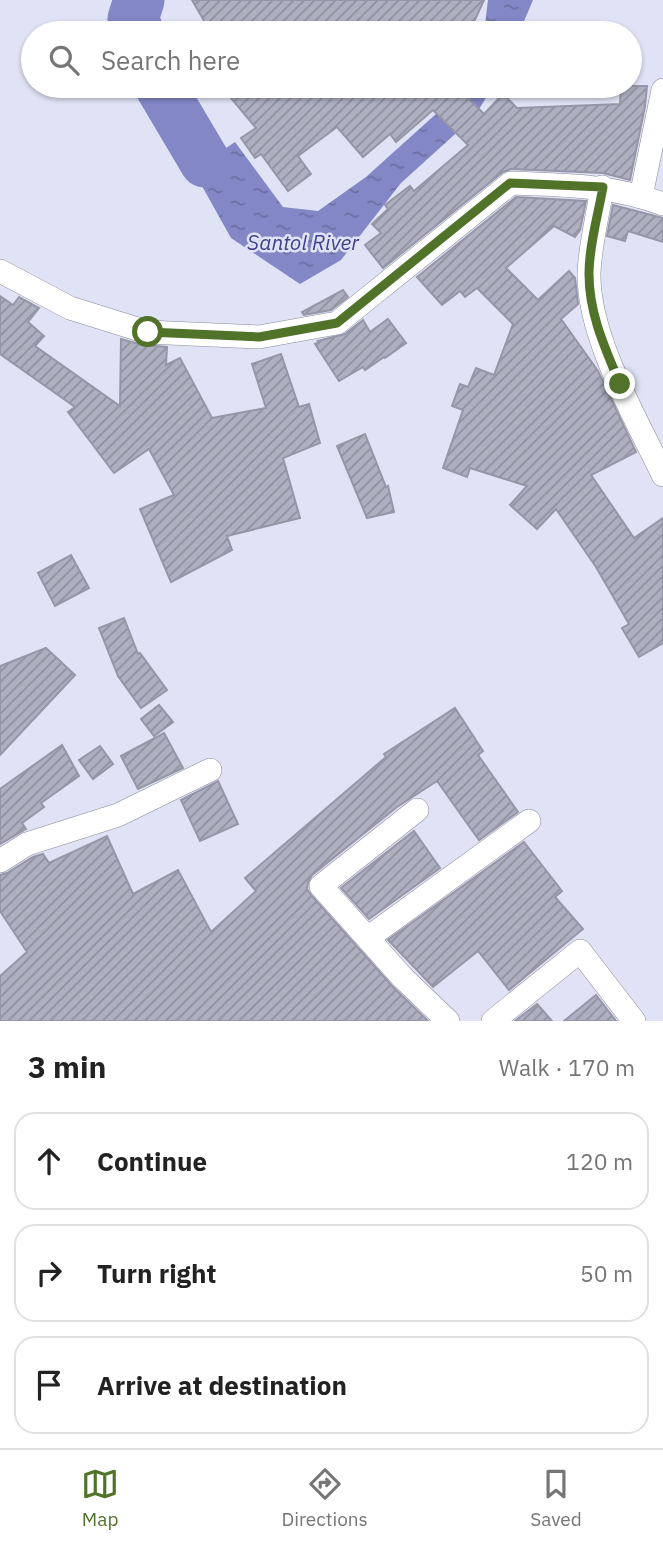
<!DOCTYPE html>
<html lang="en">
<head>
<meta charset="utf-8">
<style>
	:root { --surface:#fff; --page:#f2f2f2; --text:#222; --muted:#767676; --line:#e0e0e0; --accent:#507229 }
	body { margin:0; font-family:"IBM Plex Sans",sans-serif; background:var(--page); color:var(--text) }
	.stop { position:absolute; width:21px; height:21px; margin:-16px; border:5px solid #507229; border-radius:50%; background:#fff }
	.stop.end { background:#507229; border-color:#fff; box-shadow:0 2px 7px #0008 }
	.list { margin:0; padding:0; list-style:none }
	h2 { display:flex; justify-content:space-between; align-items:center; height:91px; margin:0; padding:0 28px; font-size:30px }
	h2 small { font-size:23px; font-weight:400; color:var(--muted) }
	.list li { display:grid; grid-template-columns:46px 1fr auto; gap:21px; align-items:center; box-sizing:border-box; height:98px; margin:0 14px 14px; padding:0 14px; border:2px solid var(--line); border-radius:21px }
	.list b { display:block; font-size:26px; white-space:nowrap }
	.list em { font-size:23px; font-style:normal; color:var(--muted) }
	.icon { flex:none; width:38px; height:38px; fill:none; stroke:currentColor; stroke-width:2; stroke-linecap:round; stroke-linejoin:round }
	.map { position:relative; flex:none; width:663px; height:1021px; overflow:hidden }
	.search { position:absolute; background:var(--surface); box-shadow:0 2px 5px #0004; left:21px; right:21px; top:21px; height:77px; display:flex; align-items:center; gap:18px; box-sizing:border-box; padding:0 24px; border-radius:38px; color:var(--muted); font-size:26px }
	.sheet { height:427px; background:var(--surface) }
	nav { display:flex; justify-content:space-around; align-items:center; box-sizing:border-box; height:98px; border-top:2px solid var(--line); background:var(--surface); font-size:19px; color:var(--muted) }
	nav a { display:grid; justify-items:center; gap:4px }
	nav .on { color:var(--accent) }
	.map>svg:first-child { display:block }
	.water { fill:url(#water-ripples) }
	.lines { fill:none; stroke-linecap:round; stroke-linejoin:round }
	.river { stroke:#8387c6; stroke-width:51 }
	.building { fill:url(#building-hatch); stroke:#9596a7; stroke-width:2 }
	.minor-casing { stroke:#888a9a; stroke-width:24 }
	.minor { stroke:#fff; stroke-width:23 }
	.route { stroke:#507229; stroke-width:9 }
	.labels { text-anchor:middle; stroke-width:5; stroke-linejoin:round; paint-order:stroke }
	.water-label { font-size:21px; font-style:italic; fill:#413f8b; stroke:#e0e3f5 }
</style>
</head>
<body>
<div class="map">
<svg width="663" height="1021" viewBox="0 0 663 1021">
	<defs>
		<pattern id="water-ripples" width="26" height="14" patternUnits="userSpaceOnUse" patternTransform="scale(1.75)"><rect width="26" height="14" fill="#8387c6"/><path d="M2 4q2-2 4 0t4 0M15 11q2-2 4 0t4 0" fill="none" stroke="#6c6fa2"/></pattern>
		<pattern id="building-hatch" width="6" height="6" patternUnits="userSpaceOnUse" patternTransform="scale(1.75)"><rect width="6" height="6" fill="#aeb0c1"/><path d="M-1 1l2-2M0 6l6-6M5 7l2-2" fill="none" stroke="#8e909e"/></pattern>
	</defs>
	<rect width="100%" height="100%" fill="#e0e3f5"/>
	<g class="water">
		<polygon points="488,0 533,0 519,33 484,33"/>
		<polygon points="467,86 493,86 475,116 401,183 341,260 300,284 231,238 193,170 235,142 283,207 318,211 366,177"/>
	</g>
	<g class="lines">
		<g class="river">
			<polyline points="139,33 133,19 139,0"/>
			<polyline points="160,86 205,162"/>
		</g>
	</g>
	<g class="building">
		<polygon points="192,0 484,0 469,33 211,33"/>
		<polygon points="221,86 461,86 458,88 484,114 503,94 517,108 620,104 621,86 647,86 645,106 630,180 603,173 511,169 503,172 383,268 365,245 381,233 372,224 388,209 385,205 410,186 414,191 468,145 433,110 396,142 390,134 363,157 337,127 298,156 311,174 288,191 261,154 255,158 241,138 256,128"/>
		<polygon points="516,197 586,201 580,230 575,237 554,226 506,268 538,300 569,271 575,278 578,304 561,319 598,371 636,452 591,475 634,538 663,518 663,643 639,657 622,628 629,624 596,567 556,509 537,529 510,505 527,486 470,468 467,477 443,468 463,410 452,406 460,384 468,387 476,368 494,375 513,324 477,288 465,297 460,291 442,305 417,277"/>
		<polygon points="613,205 663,218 663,242 628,231 625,241 607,236"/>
		<polygon points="343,290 348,297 331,310 304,315 302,312"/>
		<polygon points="0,296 13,305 19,297 39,308 28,322 44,336 35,346 120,406 121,339 143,345 167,347 166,365 180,358 212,418 266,408 252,364 281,354 299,407 309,404 320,443 283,458 300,518 227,536 232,550 171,582 140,509 174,495 149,449 114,473 68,412 75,407 0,354"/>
		<polygon points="388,319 406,343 385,358 384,357 365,370 363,367 339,381 315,344 319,342 318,341 345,334 363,320 370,332"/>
		<polygon points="365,434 386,487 388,486 394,512 367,518 337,446"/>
		<polygon points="71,555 89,588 55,606 38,573"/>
		<polygon points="124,618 138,654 140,653 167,690 141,708 118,676 99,628"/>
		<polygon points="46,648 75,675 0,755 0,666"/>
		<polygon points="159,705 173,722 154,736 141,719"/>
		<polygon points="455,708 483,751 478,755 518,812 479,840 437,781 397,807 312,875 308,882 307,889 311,895 393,987 428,1021 0,1021 0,976 27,952 0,911 0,875 7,873 33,857 43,854 49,863 107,836 133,894 178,870 211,932 256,891 245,878 386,757 384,754"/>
		<polygon points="164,733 183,768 138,789 121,756"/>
		<polygon points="62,745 79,776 41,803 44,807 22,823 26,829 0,844 0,789"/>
		<polygon points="100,746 113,764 93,779 79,760"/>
		<polygon points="218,781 238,824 200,841 181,800"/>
		<polygon points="414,831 440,868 369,919 341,888"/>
		<polygon points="524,842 562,891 555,897 583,929 509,990 478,951 433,987 388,940"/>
		<polygon points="596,995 616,1021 564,1021"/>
		<polygon points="537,1004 552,1021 515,1021"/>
	</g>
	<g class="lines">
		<g class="minor-casing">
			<g id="minor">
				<path d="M602 187C598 215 590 245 589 273 588 337 636 418 663 475"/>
				<polyline points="641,196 663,90"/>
				<path d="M0 271 70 308 147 332 259 337 337 323 511 183C564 185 612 185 663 204"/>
				<polyline points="417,810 321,886 403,978 448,1021"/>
				<polyline points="0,861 27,844 118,815 210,770"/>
				<polyline points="369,937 529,821"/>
				<polyline points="493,1021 580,951 634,1021"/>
			</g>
		</g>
		<use href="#minor" class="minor"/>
	</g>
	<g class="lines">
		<path class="route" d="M148 332 259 337 337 323 510 183 603 187C598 215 589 246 589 274 589 314 605 348 620 384"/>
	</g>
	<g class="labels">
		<g class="water-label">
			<text x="303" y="250">Santol River</text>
		</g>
	</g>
</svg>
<div class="stop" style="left:148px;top:332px"></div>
<div class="stop end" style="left:620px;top:384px"></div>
<div class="search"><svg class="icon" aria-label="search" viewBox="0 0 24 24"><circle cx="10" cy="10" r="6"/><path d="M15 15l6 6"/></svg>Search here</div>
</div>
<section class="sheet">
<h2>3 min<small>Walk · 170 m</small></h2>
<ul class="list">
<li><svg class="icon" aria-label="ahead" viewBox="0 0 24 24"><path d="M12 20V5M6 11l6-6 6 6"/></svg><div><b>Continue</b></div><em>120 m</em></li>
<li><svg class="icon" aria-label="right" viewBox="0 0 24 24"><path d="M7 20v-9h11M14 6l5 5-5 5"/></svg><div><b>Turn right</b></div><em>50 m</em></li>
<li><svg class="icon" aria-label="arrive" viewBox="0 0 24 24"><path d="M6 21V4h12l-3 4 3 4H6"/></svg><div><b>Arrive at destination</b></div></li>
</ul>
</section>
<nav>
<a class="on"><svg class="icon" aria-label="map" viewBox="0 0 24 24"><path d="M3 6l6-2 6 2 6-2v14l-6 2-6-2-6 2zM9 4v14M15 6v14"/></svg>Map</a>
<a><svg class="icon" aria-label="directions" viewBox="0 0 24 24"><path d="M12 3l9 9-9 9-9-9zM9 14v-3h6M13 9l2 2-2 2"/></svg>Directions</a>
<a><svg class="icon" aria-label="saved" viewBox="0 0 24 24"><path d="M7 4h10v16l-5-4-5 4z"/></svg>Saved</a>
</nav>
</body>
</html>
